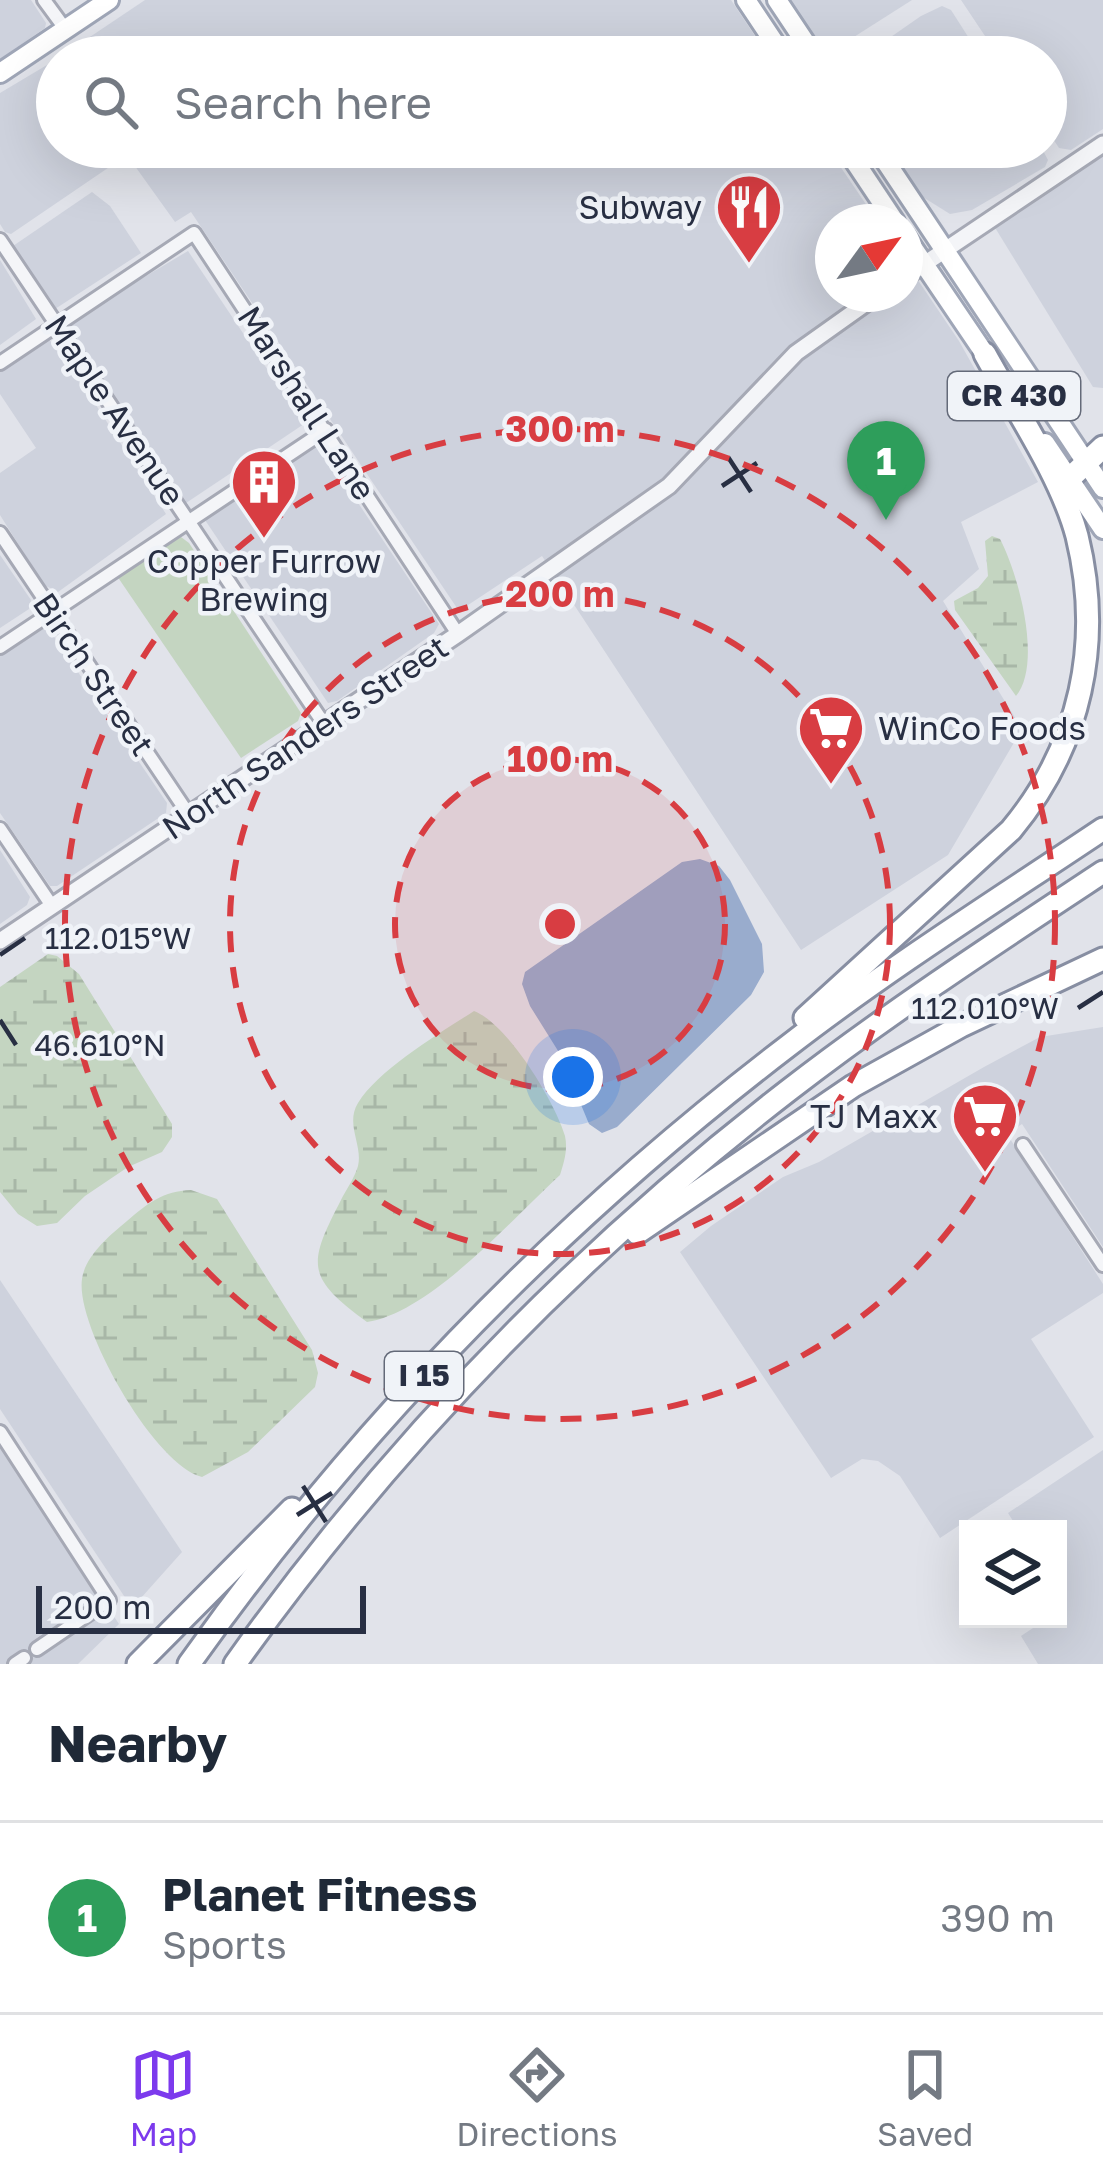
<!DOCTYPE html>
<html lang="en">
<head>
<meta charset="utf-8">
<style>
	:root { --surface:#fff; --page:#f6f6f7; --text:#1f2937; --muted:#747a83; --line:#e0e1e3; --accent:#7c3aed }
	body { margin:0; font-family:"Golos Text",sans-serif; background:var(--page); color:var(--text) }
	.controls { position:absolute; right:36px; bottom:36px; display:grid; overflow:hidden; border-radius:0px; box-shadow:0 12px 48px #0002 }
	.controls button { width:108px; height:108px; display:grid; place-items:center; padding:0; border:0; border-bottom:3px solid var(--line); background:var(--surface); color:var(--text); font:60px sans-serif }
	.compass { position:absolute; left:815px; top:204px; width:108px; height:108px; border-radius:50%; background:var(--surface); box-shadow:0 12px 48px #0002; rotate:57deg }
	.scale { position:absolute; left:36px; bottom:30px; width:330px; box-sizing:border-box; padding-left:12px; border:6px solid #282f43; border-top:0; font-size:33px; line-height:42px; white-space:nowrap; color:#282f43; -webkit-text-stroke:9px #f0f3f8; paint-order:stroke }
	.you { position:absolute; left:573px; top:1077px; width:42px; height:42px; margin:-30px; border:9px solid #fff; border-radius:50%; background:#1a73e8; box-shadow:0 0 0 18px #1a73e833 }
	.badge { display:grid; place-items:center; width:78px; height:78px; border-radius:50%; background:var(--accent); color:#fff; font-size:39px; font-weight:700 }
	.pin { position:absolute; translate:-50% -99px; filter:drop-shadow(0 3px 6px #0008) }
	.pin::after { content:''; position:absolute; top:63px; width:42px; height:36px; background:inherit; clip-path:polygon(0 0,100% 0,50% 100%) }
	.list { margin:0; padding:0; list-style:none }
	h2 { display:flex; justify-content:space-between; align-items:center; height:156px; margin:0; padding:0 48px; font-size:51px }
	h2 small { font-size:39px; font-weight:400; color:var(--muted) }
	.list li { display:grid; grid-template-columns:78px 1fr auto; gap:36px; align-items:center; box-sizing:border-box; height:192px; padding:0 48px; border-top:3px solid var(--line) }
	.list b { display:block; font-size:45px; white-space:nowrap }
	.list p { margin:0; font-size:39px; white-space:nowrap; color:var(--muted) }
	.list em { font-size:39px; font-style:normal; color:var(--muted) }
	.icon { flex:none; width:66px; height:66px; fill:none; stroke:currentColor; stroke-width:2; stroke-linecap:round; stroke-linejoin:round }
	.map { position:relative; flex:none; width:1103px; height:1664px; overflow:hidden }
	.search { position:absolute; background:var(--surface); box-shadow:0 12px 48px #0002; left:36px; right:36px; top:36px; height:132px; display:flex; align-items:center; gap:30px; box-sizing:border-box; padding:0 42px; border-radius:66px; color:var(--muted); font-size:45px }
	.sheet { height:348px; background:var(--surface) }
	nav { display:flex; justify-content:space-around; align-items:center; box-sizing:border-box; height:168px; border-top:3px solid var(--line); background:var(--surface); font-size:33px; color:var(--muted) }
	nav a { display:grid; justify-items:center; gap:6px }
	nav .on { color:var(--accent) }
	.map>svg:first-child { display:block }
	.built { fill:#ced2dd }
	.grass { fill:#c4d5c1 }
	.wetland { fill:url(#wetland-marsh) }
	.water { fill:#99accd }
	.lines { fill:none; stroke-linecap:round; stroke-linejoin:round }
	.minor-casing { stroke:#a6a9b5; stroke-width:18 }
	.tertiary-casing { stroke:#a6a9b5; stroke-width:21 }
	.primary-casing { stroke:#9fa6b7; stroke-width:24 }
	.motorway-casing { stroke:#878ea2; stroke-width:27 }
	.minor { stroke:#f4f5f8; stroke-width:12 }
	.tertiary { stroke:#f4f5f8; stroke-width:15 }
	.primary { stroke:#fff; stroke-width:18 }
	.motorway { stroke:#fff; stroke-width:21 }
	.ticks { fill:none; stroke:#282f43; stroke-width:4.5 }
	.ring { fill:none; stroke:#d83d42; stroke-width:6; stroke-dasharray:21 15 }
	.labels { text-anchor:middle; stroke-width:9; stroke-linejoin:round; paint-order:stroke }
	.shield { fill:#f0f3f8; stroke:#646a79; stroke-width:3 }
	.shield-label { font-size:30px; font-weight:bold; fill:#282f43 }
	.poi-label { font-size:33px; fill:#282f43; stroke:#f0f3f8; text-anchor:end }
	.street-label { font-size:33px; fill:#282f43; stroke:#f0f3f8 }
	.ticks-label { font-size:30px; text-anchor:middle; fill:#282f43; stroke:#f0f3f8; stroke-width:9; stroke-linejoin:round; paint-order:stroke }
	.centre { fill:#d83d42; stroke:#f0f3f8; stroke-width:6 }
	.ring-label { font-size:36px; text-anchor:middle; font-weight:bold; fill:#d83d42; stroke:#f0f3f8; stroke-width:9; stroke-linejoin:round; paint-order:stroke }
</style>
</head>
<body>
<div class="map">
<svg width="1103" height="1664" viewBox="0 0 1103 1664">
	<defs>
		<pattern id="wetland-marsh" width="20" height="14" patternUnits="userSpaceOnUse" patternTransform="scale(3)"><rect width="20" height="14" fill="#c4d5c1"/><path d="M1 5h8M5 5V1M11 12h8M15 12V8" fill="none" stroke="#a8b7a7"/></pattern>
	</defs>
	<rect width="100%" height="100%" fill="#e1e3ea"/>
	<g class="built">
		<polygon points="0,0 31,0 46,23 45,28 0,59"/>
		<polygon points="145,0 731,0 769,57 60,57"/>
		<polygon points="787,0 912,0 835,49 814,40"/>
		<polygon points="961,0 1103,0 1103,129 1071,150 1059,148 1046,128 1046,57 999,57"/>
		<polygon points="942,6 951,10 981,57 862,57 921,16"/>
		<polygon points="57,59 57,147 827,147 878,222 833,222 833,294 905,294 905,261 959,341 1038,482 961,522 979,569 943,601 1022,729 948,855 801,950 542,556 459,611 191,212 175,222 127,155 11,234 5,232 0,224 0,93"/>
		<polygon points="885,147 1041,147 1048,160 1045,167 972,210 950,214 918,194"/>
		<polygon points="1103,153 1103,388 1093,387 994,226"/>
		<polygon points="92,192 110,206 141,253 55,309 13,246"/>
		<polygon points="188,251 304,424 186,503 67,323"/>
		<polygon points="0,260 36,319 0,345"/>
		<polygon points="48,339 62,352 166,514 58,592 44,585 0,515 0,473 36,448 0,394 0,371"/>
		<polygon points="318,443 439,624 434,633 337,701 328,703 205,520"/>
		<polygon points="0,555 31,600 29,609 0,628"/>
		<polygon points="46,625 167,803 166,813 57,886 50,886 0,813 0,654"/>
		<polygon points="0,850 30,897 27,905 0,924"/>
		<polygon points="1103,1027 1103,1247 1022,1124 1007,1134 1103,1284 1103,1293 1031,1339 1094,1437 940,1538 900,1476 878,1461 862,1459 831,1478 680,1252 711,1226 783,1177 819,1162 984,1067 1040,1037"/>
		<polygon points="0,1280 182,1552 132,1608 0,1409"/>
		<polygon points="0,1447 119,1624 78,1664 0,1664"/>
		<polygon points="1103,1450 1103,1664 1038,1664 1021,1636 1033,1628 1035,1619 1058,1619 1058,1529 1018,1529 1008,1513"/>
	</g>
	<polygon class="grass" points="181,537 189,543 301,713 298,721 241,758 117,576"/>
	<g class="wetland">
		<path d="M992 536 1000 539C1018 573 1043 663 1016 696L955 610 954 601 978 588 988 576 985 541Z"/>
		<polygon points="48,954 57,956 79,974 172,1124 172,1137 162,1152 128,1167 85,1196 57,1223 37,1226 18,1214 0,1192 0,987"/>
		<path d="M474 1011C508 1024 555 1102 565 1136 568 1150 564 1162 560 1175 512 1219 430 1313 367 1322 305 1277 308 1264 341 1200 346 1190 355 1177 358 1166 363 1145 345 1124 358 1103 379 1069 440 1033 474 1011Z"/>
		<path d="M191 1190 217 1199 312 1350 318 1373 315 1387 248 1452 202 1477C155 1466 75 1326 82 1279 85 1256 110 1235 127 1221 148 1203 163 1191 191 1190Z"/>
	</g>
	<polygon class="water" points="700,859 719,866 730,880 762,944 764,972 751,995 617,1127 602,1133 589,1124 560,1054 530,1006 522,984 525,972 682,862"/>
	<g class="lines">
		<g class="minor-casing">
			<g id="minor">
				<polyline points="44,0 66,30"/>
				<polyline points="0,240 324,724"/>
				<polyline points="0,363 194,233 458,634"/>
				<polyline points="0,533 189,815"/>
				<polyline points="0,647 326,430"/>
				<polyline points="0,829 52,906"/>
				<polyline points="1023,1145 1103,1265"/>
				<polyline points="0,1432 109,1600 37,1649"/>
				<polyline points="15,1664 24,1658"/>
			</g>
		</g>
		<g class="tertiary-casing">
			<g id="tertiary">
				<polyline points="905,277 1103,144"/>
				<polyline points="0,941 458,634 669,486 796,353 879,294"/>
			</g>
		</g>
		<g class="primary-casing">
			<g id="primary">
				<polyline points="746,0 784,57"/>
				<polyline points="777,0 815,57"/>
				<polyline points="0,73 109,0"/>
				<polyline points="845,147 895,222"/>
				<polyline points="876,147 1103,488"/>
				<polyline points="905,236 993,366"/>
				<polyline points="1045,443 1103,529"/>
			</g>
		</g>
		<g class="motorway-casing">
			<g id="motorway">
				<polyline points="1069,479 1103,447"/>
				<path d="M805 1018 1011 830C1081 746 1103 642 1077 536 1061 476 1015 409 985 354"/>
				<polyline points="637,1233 853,1086 961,1026 1103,959"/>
				<polyline points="138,1664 292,1509"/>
				<path d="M189 1664C356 1429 559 1221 788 1046 889 968 997 900 1103 829"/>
				<path d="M235 1664C390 1447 578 1253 789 1090 890 1012 997 942 1103 872"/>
			</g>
		</g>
		<use href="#minor" class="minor"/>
		<use href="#tertiary" class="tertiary"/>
		<use href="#primary" class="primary"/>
		<use href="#motorway" class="motorway"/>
	</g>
	<path class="ticks" d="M728 457 751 492M722 486 757 463M0 955 25 938M1078 1008 1103 992M0 1020 16 1045M303 1486 326 1522M297 1515 332 1493"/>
	<circle cx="560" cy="924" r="165" fill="#d83d42" fill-opacity=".12"/>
	<g class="ring">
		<circle cx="560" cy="924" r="165"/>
		<circle cx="560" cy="924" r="330"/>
		<circle cx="560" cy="924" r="495"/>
	</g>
	<defs>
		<g id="restaurant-pin" transform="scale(3.45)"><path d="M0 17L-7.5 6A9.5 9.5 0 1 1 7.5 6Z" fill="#d83d42" stroke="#f0f3f8"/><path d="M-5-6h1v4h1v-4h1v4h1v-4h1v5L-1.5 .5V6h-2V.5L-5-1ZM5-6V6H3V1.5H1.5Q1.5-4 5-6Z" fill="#fff"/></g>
		<g id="building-pin" transform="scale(3.45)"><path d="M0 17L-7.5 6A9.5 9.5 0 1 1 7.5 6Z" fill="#d83d42" stroke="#f0f3f8"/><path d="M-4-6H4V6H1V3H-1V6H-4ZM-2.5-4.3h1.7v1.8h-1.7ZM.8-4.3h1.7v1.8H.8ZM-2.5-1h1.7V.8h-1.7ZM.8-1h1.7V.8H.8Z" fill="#fff"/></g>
		<g id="supermarket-pin" transform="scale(3.45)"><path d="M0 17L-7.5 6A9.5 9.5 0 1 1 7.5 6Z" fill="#d83d42" stroke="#f0f3f8"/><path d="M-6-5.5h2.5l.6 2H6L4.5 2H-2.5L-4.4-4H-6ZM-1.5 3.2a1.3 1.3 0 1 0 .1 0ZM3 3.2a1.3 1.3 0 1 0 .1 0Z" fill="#fff"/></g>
	</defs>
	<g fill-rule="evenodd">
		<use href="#restaurant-pin" x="749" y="207"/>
		<use href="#building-pin" x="264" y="482"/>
		<use href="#supermarket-pin" x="831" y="728"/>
		<use href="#supermarket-pin" x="985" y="1116"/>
	</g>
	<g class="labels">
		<g class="shield">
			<rect x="948" y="372" width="132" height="48" rx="9"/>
			<rect x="385" y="1352" width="78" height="48" rx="9"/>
		</g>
		<g class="shield-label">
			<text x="1014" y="406">CR 430</text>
			<text x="424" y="1386">I 15</text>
		</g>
		<g class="poi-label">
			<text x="702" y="219">Subway</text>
			<text x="264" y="573" text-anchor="middle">Copper Furrow<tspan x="264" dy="38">Brewing</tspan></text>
			<text x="878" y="740" text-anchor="start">WinCo Foods</text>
			<text x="938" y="1128">TJ Maxx</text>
		</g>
		<g class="street-label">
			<text transform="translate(307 403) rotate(57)" y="12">Marshall Lane</text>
			<text transform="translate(115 410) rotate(56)" y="12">Maple Avenue</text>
			<text transform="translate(94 674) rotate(56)" y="12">Birch Street</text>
			<text transform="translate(305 737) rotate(-34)" y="12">North Sanders Street</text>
		</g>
	</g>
	<g class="ticks-label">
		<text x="118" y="949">112.015°W</text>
		<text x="985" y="1019">112.010°W</text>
		<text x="100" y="1056">46.610°N</text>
	</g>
	<circle cx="560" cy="924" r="18" class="centre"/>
	<g class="ring-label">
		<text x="560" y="442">300 m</text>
		<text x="560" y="607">200 m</text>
		<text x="560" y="772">100 m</text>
	</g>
</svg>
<div class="controls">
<button><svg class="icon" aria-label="layers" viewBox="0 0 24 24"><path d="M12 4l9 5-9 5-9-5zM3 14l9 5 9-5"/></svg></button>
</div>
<svg class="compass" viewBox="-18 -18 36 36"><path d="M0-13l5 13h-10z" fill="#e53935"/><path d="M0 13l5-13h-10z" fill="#747a83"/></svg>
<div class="scale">200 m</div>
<div class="you"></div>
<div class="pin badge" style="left:886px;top:520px;background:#2e9e5b">1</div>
<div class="search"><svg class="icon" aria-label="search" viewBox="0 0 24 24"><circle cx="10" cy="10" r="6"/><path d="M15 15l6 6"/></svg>Search here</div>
</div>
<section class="sheet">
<h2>Nearby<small></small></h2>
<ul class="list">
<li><span class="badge" style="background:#2e9e5b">1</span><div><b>Planet Fitness</b><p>Sports</p></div><em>390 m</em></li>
</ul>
</section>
<nav>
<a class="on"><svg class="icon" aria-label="map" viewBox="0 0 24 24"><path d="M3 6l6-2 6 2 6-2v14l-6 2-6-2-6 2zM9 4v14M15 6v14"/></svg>Map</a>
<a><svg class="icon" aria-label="directions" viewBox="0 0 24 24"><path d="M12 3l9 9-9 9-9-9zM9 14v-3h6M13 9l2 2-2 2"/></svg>Directions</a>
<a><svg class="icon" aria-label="saved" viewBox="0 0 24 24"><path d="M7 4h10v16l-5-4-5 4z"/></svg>Saved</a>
</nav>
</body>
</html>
